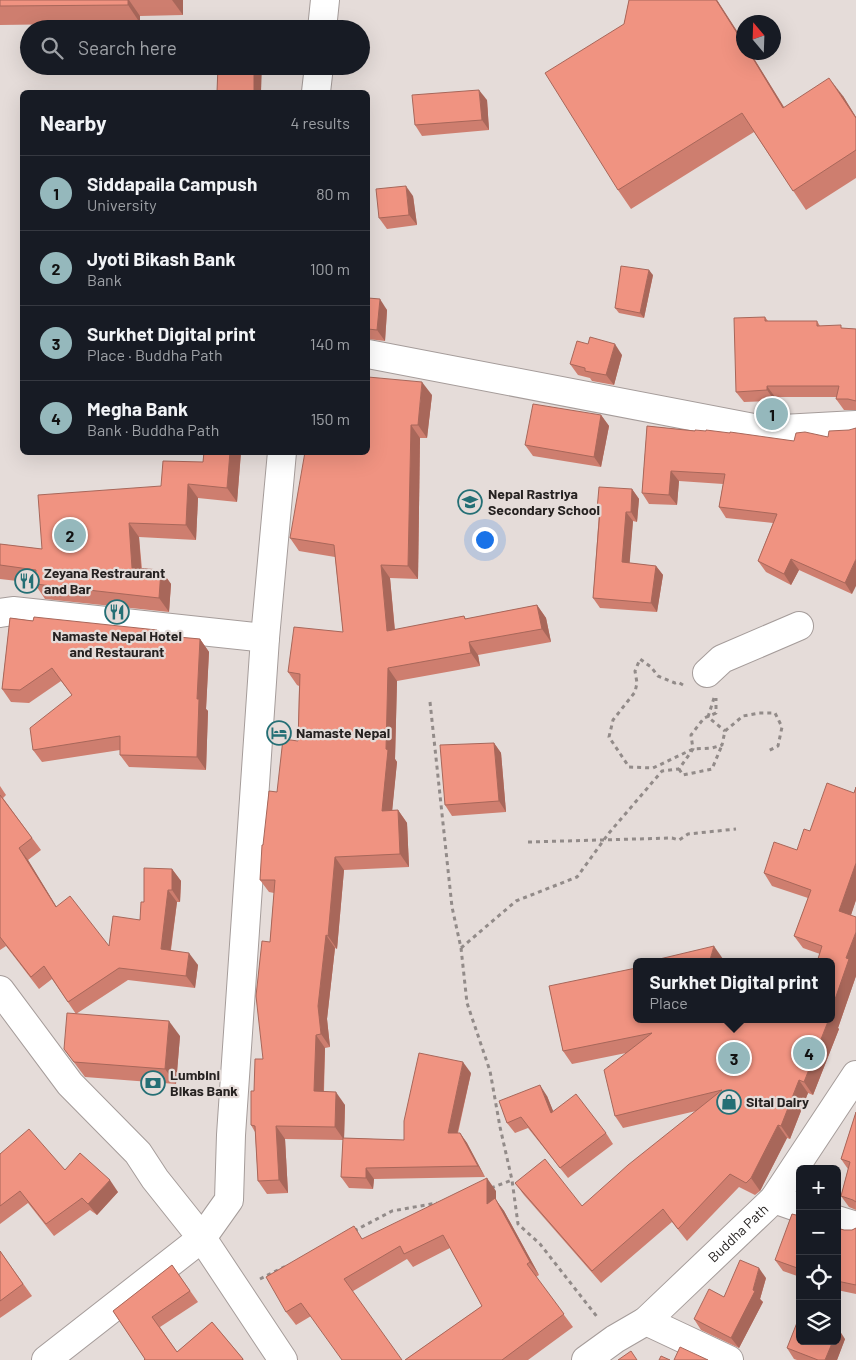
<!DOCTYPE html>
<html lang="en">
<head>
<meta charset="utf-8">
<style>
	:root { --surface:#171b24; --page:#242831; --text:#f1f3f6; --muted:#9ea1a6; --line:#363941; --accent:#95b8bc }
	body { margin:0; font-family:Barlow,sans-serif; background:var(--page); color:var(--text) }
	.controls { position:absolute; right:15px; bottom:15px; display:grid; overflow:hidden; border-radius:8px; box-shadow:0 5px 20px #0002 }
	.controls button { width:45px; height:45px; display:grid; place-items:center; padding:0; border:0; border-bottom:1px solid var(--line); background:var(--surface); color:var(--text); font:25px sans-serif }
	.compass { position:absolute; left:736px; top:15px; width:45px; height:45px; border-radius:50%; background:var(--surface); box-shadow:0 5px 20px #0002; rotate:341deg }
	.you { position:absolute; left:484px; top:539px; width:18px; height:18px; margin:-12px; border:4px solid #fff; border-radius:50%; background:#1a73e8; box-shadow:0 0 0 8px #1a73e833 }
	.badge { display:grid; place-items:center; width:32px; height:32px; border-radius:50%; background:var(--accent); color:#111; font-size:16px; font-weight:700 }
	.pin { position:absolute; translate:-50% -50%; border:2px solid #fff; box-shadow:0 1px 5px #0006 }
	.popup { position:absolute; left:633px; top:958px; width:202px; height:65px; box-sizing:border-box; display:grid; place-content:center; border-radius:8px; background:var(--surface); filter:drop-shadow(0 1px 4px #0005); font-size:16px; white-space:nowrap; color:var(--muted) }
	.popup b { font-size:19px; color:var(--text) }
	.popup::after { content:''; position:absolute; left:50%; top:100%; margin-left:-10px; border:10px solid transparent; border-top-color:var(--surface) }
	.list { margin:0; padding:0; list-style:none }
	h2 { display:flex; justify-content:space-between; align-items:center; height:65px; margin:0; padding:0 20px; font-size:21px }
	h2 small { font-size:16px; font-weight:400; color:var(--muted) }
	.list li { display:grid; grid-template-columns:32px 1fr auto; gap:15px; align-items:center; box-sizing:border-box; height:75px; padding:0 20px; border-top:1px solid var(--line) }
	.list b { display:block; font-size:19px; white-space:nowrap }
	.list p { margin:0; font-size:16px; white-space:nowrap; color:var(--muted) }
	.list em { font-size:16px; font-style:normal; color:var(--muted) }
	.icon { flex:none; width:28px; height:28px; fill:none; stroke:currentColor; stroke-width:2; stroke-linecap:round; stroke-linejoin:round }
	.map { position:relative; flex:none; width:856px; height:1360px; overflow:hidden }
	.search { position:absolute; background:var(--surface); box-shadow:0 5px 20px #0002; left:20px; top:20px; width:350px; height:55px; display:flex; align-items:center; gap:12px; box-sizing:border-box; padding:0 18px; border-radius:28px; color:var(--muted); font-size:19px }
	.panel { position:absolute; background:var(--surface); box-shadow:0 5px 20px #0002; left:20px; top:90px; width:350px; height:365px; border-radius:8px }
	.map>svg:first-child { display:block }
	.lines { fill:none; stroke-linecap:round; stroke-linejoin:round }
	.street-casing { stroke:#a59c9a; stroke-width:30 }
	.secondary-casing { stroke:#a59c9a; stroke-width:30 }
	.path { stroke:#928b89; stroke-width:3; stroke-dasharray:4 4; stroke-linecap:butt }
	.street { stroke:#fff; stroke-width:28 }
	.secondary { stroke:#fff; stroke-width:28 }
	.wall { fill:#ce7e6f }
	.shaded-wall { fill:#a8675a }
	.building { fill:#f09381; stroke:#a8675a }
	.labels { text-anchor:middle; stroke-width:4.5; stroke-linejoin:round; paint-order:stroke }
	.poi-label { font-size:14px; font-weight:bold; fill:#262221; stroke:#e5dcd9; text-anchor:start }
	.street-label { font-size:14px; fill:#262221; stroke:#e5dcd9 }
</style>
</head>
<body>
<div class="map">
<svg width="856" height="1360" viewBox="0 0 856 1360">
	<rect width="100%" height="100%" fill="#e5dcd9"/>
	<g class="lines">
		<g class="street-casing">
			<g id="street">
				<polyline points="368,354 764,430 856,425"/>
				<polyline points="0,613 13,611 265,638"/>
				<polyline points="707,673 722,659 799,626"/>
				<polyline points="774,1199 800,1208"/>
				<polyline points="837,1220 856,1226"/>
				<polyline points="646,1321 729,1360"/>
			</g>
		</g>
		<g class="secondary-casing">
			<g id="secondary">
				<polyline points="322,29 325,0"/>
				<polyline points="316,92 319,66"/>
				<polyline points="0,990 70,1084 138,1153 155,1179 202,1238 283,1360"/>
				<polyline points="46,1360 202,1238 229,1200 231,1135 265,638 282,452"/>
				<path id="s1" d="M586 1360 615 1339 646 1321 774 1199 856 1075"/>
			</g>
		</g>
		<g class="path">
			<polyline points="683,685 678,682 675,683 658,676 651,667 640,659 635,671 637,683 635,692 613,720 609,737 629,767 653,768 693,749 712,748 722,745 725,731 743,716 759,713 775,713 782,727 778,746 768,751"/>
			<polyline points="714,698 708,717 725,731"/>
			<polyline points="430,702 452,907 461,948 467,1003 490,1071 500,1127 512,1180 518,1224 540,1244 598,1318"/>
			<polyline points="679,769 683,775 712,769 722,745"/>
			<polyline points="528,842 672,838 679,840 688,834 736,829"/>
			<polyline points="461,948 516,901 577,877 609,833 662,771 679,769 693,749 691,735 704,718 716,713 716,698"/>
			<polyline points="491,1188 512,1180"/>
			<polyline points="354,1231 392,1211 437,1203"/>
			<polyline points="260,1279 288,1265"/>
		</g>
		<use href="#street" class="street"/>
		<use href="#secondary" class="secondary"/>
	</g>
	<g class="wall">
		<polygon points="0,0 183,0 183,15 140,16 140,23 0,25"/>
		<polygon points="629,0 717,0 744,42 744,52 750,52 784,107 843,96 856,117 856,178 806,210 754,132 631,209 618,190 624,24"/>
		<polygon points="487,100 489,130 422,136 415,125"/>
		<polygon points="413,196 417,225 387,229 379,218"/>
		<polygon points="653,275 644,318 619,313 615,308"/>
		<polygon points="368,298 387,310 385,341 368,339"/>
		<polygon points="765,317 768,321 817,321 820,326 856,329 856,410 844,410 836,399 837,397 775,397 775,401 744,402 736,392"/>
		<polygon points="588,344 622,355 614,385 592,381 590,378 578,375 570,364"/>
		<polygon points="432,395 427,438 420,438 418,579 390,578 395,630 464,616 466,619 537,605 546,618 551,642 478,655 480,666 397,681 395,759 397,762 392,810 398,810 407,823 409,867 344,870 337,949 335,948 327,1019 330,1047 325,1048 324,1092 345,1105 344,1138 404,1140 471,1073 458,1133 460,1133 467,1143 485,1177 374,1179 373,1189 349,1188 341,1177 343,1140 285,1139 288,1193 267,1194 258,1181 255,1132 251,1125 254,1091 263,1059 270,942 274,893 269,892 260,880 263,845 277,792 298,741 299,686 297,685 288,672 343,632 335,557 299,551 290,538"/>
		<polygon points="601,415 609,426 601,467 533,456 525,445"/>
		<polygon points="647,426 794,441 828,437 849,430 852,594 799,570 791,585 766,572 758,561 773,523 726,518 719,507 723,484 679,481 677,505 649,504 642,493"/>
		<polygon points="204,452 241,452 237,502 198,498 196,540 139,537 142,569 161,570 171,584 169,612 45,599 35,584 35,583 0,579 0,544 42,549 161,486 203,462"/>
		<polygon points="632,489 639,499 637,522 633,521 629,563 656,566 663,575 657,612 600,608 593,598 599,513 597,510"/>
		<polygon points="10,618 161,636 200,639 209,652 206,709 208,711 206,770 129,767 120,755 120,750 42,762 33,750 72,695 61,681 29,703 11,702 2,689"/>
		<polygon points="494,743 501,753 506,812 452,816 445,805"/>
		<polygon points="0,786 6,795 3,798 41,850 28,860 56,906 109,946 140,920 144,902 172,869 181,881 180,902 177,902 171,950 198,965 195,988 128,980 76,1014 180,1036 176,1084 85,1077 64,1049 76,1014 52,979 39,989 6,946 0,950"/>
		<polygon points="856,787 856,900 851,915 856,976 838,1028 839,1029 813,1095 808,1093 790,1139 787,1138 760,1191 755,1195 739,1187 687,1241 672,1222 601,1283 524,1195 515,1183 582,1206 696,1111 623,1128 615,1116 626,1053 572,1064 563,1051 549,986 832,1019 820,954 803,948 794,936 808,898 772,886 764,873 797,850 810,831 854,793"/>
		<polygon points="547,1096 553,1111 606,1133 613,1144 568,1178 528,1128 515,1133 507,1123"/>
		<polygon points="856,1112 856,1210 849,1207 841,1196 848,1169 841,1159"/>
		<polygon points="0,1154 65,1170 118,1192 97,1215 90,1210 54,1236 28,1203 0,1224"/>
		<polygon points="496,1191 496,1200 504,1211 539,1275 536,1277 573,1327 528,1360 405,1360 482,1306 450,1248 413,1267 407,1259 296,1325 286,1312 363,1239"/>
		<polygon points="800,1216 800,1277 783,1271 775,1260"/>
		<polygon points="837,1228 844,1230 852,1230 856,1228 856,1294 837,1290"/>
		<polygon points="0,1251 32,1296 0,1318"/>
		<polygon points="172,1265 198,1302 160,1327 177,1352 212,1322 244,1360 144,1360 145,1359 113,1311"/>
		<polygon points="766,1278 760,1299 763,1302 739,1348 701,1330 694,1319 724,1297"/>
		<polygon points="845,1339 837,1360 797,1360 794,1359 787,1348"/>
	</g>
	<g class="shaded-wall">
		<polygon points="128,0 129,0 140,16 140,23 128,5"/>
		<polygon points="172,0 183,0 183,15"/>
		<polygon points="716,0 717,0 744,42 744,44"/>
		<polygon points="254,22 259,29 254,29"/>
		<polygon points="749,52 750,52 796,127 783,108"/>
		<polygon points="254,66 262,66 261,92 254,92"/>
		<polygon points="829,78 843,96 856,117 856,118"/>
		<polygon points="479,90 487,100 489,130 482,120"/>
		<polygon points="406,186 413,196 417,225 409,215"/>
		<polygon points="649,270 653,275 644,318 640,313"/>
		<polygon points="380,299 387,310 385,341 377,330"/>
		<polygon points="615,344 622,355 614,385 606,375"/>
		<polygon points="422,382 432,395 427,438 418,425"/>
		<polygon points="767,386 775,397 775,401 767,390"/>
		<polygon points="601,415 609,426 601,467 594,457"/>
		<polygon points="411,425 420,438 418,579 408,566"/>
		<polygon points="230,452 241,452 237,502 227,488"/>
		<polygon points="671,471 679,481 677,505 669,495"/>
		<polygon points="188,484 198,498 196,540 186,525"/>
		<polygon points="632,489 639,499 637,522 631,512"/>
		<polygon points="626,512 633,521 629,571 622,562"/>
		<polygon points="129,523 139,537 142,582 132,568"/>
		<polygon points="791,559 799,570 791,585 784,574"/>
		<polygon points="856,559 856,586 852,594 845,583"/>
		<polygon points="381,565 390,578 396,644 387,631"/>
		<polygon points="656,566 663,575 657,612 651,603"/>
		<polygon points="161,570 171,584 169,612 159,598"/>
		<polygon points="537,605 546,618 551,642 542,629"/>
		<polygon points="200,639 209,652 206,709 208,711 206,770 197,757 197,699"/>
		<polygon points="469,642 478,655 480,666 471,653"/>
		<polygon points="388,668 397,681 395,759 397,762 391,823 382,811 386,749"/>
		<polygon points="494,743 501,753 506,812 499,801"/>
		<polygon points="398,810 407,823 409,867 400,854"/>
		<polygon points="19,848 28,860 64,919 56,907"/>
		<polygon points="335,857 344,870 337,949 328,936"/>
		<polygon points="856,863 856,900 848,924 839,911"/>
		<polygon points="172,869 181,881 180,902 172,890"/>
		<polygon points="168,890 177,902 169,961 161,949"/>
		<polygon points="856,932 856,976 838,1028 839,1029 813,1095 804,1082 829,1019 832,1019 832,1008 846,958"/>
		<polygon points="326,935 335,948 327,1019 330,1047 321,1034 318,1006"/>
		<polygon points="714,946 723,959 722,962 711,962 710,960"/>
		<polygon points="189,953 198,965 195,988 186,976"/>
		<polygon points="169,1021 180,1036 176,1084 165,1069"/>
		<polygon points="316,1035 325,1048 323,1104 314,1091"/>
		<polygon points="463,1062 471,1073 455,1143 448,1133"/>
		<polygon points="799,1080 808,1093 790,1139 781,1126"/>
		<polygon points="540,1085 547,1096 558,1123 551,1113"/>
		<polygon points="336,1092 345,1105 344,1140 335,1127"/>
		<polygon points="778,1125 787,1138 760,1191 751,1178"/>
		<polygon points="276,1126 285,1139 288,1193 279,1180"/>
		<polygon points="460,1133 467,1143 485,1177 478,1166"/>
		<polygon points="366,1168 374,1179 373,1189 366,1178"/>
		<polygon points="487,1178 496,1191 496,1200 504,1211 539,1275 487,1204"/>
		<polygon points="110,1180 118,1192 97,1215 88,1204"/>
		<polygon points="759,1268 766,1278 760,1299 763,1302 739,1348 731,1338 753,1290"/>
		<polygon points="838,1328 845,1339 837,1360 825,1360 833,1341 837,1341"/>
	</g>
	<g class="building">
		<polygon points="0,0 128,0 128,5 0,6"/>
		<polygon points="629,0 716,0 744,44 744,52 749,52 783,108 829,78 856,118 856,150 793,191 742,113 618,190 545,73 624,24"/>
		<rect x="218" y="22" width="36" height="7"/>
		<polygon points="218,66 254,66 254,92 217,92"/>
		<polygon points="479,90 482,120 415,125 412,95"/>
		<polygon points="406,186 409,215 379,218 376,189"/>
		<polygon points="621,266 649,270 640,313 615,308"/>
		<polygon points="368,298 380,299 377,330 368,329"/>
		<polygon points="765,317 765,321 817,321 817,326 841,325 841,328 856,329 856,401 848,399 836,399 839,386 767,386 767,390 736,392 734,318"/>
		<polygon points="590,337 615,344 606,375 585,371 585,368 570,364 577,341 588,344"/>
		<polygon points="368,377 422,382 418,425 411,425 408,566 381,565 387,631 464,616 465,619 537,605 542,629 469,642 471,653 388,668 386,749 388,750 382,811 398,810 400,854 335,857 328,936 326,935 318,1006 321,1034 316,1035 314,1091 336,1092 335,1127 276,1126 279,1180 258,1181 255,1126 251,1125 251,1091 254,1091 255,1059 263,1059 256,996 262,941 270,942 275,880 260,880 262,845 263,845 269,791 277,792 283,739 298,741 300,674 288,672 294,627 343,632 334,545 290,538 305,452 368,452"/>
		<polygon points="533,404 601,415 594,457 525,445"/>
		<polygon points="647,426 695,431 695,430 706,431 706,430 730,433 730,432 794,441 796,433 805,432 828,437 829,431 849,430 856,428 856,559 845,583 791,559 784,574 758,561 777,514 719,507 725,474 671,471 669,495 642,493"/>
		<polygon points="204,452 230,452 227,488 188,484 186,525 129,523 132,568 161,570 159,598 35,584 36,570 0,565 0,544 42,549 38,495 161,486 163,461 203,462"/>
		<polygon points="599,487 632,489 631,512 626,512 622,562 656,566 651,603 593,598 600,510 597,510"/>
		<polygon points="34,617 157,630 157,635 200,639 197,699 199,699 197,757 120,755 120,736 33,750 30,728 72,695 52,668 20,690 2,689 10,618 33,621"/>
		<polygon points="494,743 499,801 445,805 440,745"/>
		<polygon points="827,783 854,793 856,787 856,863 839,911 856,917 856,932 846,958 849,959 832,1008 832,962 817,962 822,946 794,936 811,890 764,873 774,842 797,850 804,829 810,831"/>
		<polygon points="0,795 32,838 19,848 56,907 70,896 109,946 113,916 140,920 141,902 144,902 144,868 172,869 172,890 168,890 161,949 189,953 186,976 119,968 68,1002 44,966 31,977 0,937"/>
		<polygon points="714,946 710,960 714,962 647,962"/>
		<polygon points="636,968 636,1019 829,1019 804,1082 799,1080 781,1126 778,1125 751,1178 746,1183 730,1174 678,1229 663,1209 592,1271 515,1183 545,1159 582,1206 628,1165 722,1090 615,1116 604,1070 652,1033 563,1051 549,986"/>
		<polygon points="67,1013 169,1021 165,1069 74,1062 64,1049"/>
		<polygon points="419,1053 463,1062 448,1133 460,1133 478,1166 366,1168 366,1178 341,1177 343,1138 404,1140 404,1121"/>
		<polygon points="540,1085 551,1113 576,1094 606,1133 560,1168 521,1117 507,1123 499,1101"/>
		<polygon points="856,1112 856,1202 853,1200 841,1196 850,1162 841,1159"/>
		<polygon points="29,1129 65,1170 80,1153 110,1180 88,1204 82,1198 46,1224 20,1191 0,1206 0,1154"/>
		<polygon points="487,1178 487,1204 495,1198 530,1262 527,1264 564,1314 502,1360 405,1360 482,1306 443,1235 404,1254 400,1246 344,1279 402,1360 342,1360 301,1303 286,1312 266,1277 354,1226 362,1239"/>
		<polygon points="792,1214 800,1216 800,1269 775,1260"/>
		<polygon points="837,1228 844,1230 852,1230 856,1228 856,1285 837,1281"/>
		<polygon points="0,1251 23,1284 0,1301"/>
		<polygon points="740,1260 759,1268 753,1290 755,1291 731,1338 694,1319 709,1289 724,1297"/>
		<polygon points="172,1265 190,1291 152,1317 177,1352 212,1322 243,1359 242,1360 144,1360 145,1359 113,1311"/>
		<polygon points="800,1315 800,1341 833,1341 825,1360 818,1360 787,1348"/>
		<polygon points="680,1347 708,1360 674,1360"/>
		<polygon points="631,1351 637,1360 618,1360"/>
		<polygon points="661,1356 670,1360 659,1360"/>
	</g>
	<defs>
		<g id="school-ring" transform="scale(1.25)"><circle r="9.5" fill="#e5dcd9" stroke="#246f75" stroke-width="1.5"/><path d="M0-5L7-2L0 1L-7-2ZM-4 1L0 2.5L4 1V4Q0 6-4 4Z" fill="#246f75"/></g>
		<g id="restaurant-ring" transform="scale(1.25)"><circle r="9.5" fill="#e5dcd9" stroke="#246f75" stroke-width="1.5"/><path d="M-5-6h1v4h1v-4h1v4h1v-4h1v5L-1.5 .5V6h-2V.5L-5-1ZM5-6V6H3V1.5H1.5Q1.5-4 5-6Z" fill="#246f75"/></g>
		<g id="hotel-ring" transform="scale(1.25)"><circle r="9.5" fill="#e5dcd9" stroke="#246f75" stroke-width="1.5"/><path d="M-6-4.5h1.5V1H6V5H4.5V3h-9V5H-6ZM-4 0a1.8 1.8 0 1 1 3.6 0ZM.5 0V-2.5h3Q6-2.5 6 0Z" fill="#246f75"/></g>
		<g id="bank-ring" transform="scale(1.25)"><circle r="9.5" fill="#e5dcd9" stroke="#246f75" stroke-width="1.5"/><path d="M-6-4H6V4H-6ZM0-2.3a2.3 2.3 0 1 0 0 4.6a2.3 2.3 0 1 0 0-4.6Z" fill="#246f75"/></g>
		<g id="shop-ring" transform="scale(1.25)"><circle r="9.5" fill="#e5dcd9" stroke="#246f75" stroke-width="1.5"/><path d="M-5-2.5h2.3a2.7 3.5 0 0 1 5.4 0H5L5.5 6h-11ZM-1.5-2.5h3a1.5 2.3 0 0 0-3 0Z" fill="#246f75"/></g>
	</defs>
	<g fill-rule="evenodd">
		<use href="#school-ring" x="470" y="502"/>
		<use href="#restaurant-ring" x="27" y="581"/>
		<use href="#restaurant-ring" x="117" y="612"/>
		<use href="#hotel-ring" x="279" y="733"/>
		<use href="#bank-ring" x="153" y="1083"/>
		<use href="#shop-ring" x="729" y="1102"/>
	</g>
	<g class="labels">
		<g class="poi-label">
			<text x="488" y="499">Nepal Rastriya<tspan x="488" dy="16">Secondary School</tspan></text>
			<text x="44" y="578">Zeyana Restraurant<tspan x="44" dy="16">and Bar</tspan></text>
			<text x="117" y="641" text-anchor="middle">Namaste Nepal Hotel<tspan x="117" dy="16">and Restaurant</tspan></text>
			<text x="296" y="738">Namaste Nepal</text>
			<text x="170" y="1080">Lumbini<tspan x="170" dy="16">Bikas Bank</tspan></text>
			<text x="746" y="1107">Sital Dairy</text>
		</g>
		<g class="street-label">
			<text dy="5" stroke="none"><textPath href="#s1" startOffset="199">Buddha Path</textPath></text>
		</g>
	</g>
</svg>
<div class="controls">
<button>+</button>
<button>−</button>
<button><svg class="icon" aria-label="locate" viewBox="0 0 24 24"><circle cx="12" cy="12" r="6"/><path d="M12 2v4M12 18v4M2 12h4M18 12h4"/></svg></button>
<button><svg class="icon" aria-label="layers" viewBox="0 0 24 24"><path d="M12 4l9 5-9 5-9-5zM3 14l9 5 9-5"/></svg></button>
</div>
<svg class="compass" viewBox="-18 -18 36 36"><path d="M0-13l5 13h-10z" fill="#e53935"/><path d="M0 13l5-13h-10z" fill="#9ea1a6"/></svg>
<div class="you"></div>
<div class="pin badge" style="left:772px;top:414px">1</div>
<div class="pin badge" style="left:70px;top:535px">2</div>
<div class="pin badge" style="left:734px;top:1058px">3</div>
<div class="popup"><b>Surkhet Digital print</b>Place</div>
<div class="pin badge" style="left:809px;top:1053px">4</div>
<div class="search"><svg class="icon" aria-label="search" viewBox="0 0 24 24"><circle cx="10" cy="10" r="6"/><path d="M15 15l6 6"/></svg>Search here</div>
<section class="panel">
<h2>Nearby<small>4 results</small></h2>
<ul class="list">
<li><span class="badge">1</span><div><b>Siddapaila Campush</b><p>University</p></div><em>80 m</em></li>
<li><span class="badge">2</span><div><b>Jyoti Bikash Bank</b><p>Bank</p></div><em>100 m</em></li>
<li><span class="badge">3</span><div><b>Surkhet Digital print</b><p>Place · Buddha Path</p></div><em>140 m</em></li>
<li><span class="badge">4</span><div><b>Megha Bank</b><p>Bank · Buddha Path</p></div><em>150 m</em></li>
</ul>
</section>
</div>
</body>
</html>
